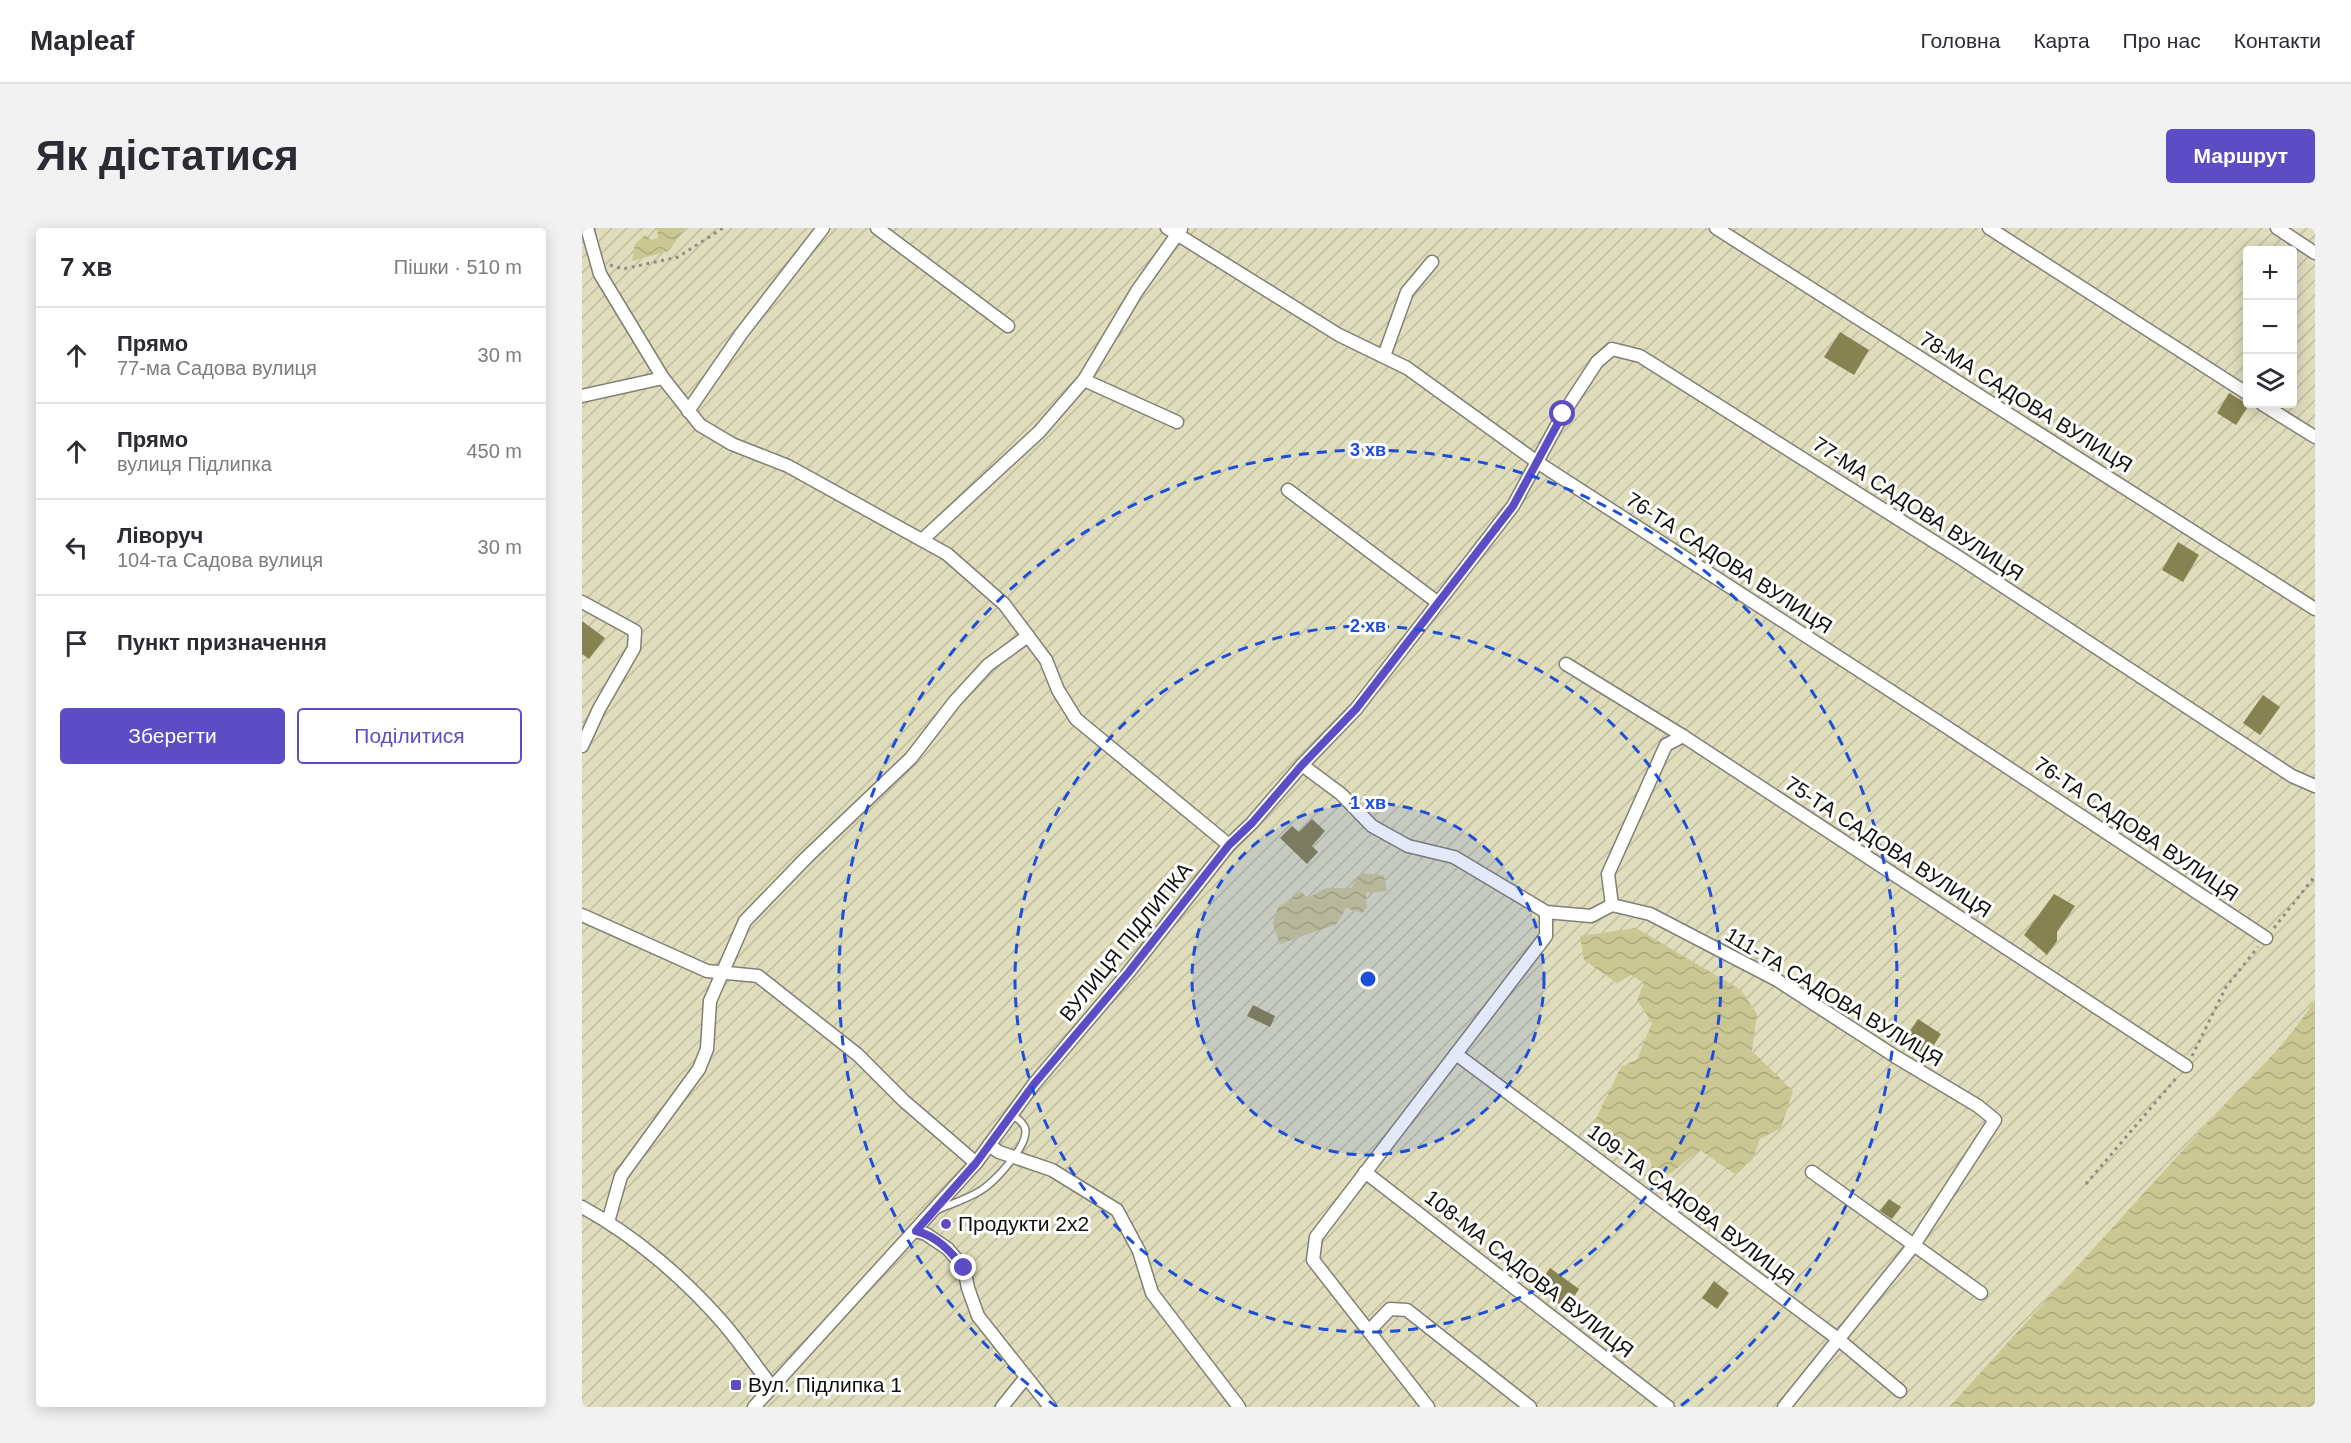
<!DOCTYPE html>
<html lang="uk">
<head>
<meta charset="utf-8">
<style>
	:root { --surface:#fff; --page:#f2f2f3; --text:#2b2b33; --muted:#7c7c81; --line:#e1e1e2; --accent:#5d4dc5 }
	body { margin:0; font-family:Helvetica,sans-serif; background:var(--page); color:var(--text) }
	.controls { position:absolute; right:18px; top:18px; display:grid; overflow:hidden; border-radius:6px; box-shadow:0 3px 15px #0003 }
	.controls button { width:54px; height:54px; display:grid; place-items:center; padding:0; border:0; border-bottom:2px solid var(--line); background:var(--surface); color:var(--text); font:30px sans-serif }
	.stop { position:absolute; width:18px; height:18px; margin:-14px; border:4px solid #5d4dc5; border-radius:50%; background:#fff }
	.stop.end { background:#5d4dc5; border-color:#fff; box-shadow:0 2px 6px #0008 }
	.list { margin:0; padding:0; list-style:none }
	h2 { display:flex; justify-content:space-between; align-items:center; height:78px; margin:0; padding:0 24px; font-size:26px }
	h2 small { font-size:20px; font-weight:400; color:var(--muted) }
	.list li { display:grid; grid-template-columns:39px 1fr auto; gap:18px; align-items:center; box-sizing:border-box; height:96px; padding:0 24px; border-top:2px solid var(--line) }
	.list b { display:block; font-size:22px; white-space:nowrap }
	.list p { margin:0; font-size:20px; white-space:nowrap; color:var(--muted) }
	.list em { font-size:20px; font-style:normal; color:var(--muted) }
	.actions { display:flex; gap:12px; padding:18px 24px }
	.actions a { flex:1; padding:14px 0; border:2px solid var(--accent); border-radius:6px; text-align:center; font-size:21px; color:var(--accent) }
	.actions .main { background:var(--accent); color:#fff }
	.icon { flex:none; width:33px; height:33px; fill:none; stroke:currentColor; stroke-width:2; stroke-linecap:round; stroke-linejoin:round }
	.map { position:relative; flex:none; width:1733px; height:1179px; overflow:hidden; border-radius:6px }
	header { display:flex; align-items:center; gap:36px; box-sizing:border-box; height:84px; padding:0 30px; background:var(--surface); border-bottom:2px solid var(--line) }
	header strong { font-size:28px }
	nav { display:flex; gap:33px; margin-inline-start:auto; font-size:21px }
	.intro { display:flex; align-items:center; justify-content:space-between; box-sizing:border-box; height:144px; padding:0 36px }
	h1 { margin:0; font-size:42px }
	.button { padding:15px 27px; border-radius:6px; background:var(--accent); color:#fff; font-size:21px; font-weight:700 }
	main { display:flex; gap:36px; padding:0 36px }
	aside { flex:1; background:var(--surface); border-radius:6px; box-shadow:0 3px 15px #0003 }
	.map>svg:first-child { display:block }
	.garden { fill:url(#garden-furrows); fill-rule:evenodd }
	.water { fill:url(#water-waves) }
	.building { fill:#878251 }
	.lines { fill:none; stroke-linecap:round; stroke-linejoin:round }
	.lane-casing { stroke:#808077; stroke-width:9 }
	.street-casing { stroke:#808077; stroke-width:15 }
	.path { stroke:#8e8d86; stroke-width:3; stroke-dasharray:3 4.5; stroke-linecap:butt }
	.lane { stroke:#fff; stroke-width:6 }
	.street { stroke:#fff; stroke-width:12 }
	.route { stroke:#5d4dc5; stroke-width:8 }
	.ring { fill:none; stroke:#1d4ed8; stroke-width:3; stroke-dasharray:10 8 }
	.poi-dot { fill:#5d4dc5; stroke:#fff; stroke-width:2 }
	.labels { text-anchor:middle; stroke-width:6; stroke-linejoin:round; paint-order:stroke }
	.street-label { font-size:21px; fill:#11110e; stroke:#fff }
	.poi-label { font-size:21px; fill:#11110e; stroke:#fff; text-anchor:start }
	.centre { fill:#1d4ed8; stroke:#fff; stroke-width:3 }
	.ring-label { font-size:18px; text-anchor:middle; font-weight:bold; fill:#1d4ed8; stroke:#fff; stroke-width:6; stroke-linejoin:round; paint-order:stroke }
</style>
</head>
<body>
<header>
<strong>Mapleaf</strong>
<nav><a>Головна</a><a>Карта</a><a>Про нас</a><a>Контакти</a></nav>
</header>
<div class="intro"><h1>Як дістатися</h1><a class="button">Маршрут</a></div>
<main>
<aside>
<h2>7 хв<small>Пішки · 510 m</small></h2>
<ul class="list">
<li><svg class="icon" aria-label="ahead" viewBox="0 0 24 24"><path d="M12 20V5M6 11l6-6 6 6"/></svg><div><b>Прямо</b><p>77-ма Садова вулиця</p></div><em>30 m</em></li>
<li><svg class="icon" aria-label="ahead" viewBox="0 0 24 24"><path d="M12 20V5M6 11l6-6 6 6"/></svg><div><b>Прямо</b><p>вулиця Підлипка</p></div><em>450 m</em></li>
<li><svg class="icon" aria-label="left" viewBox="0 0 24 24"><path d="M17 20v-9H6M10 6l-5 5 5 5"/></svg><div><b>Ліворуч</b><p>104-та Садова вулиця</p></div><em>30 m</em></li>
<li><svg class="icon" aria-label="arrive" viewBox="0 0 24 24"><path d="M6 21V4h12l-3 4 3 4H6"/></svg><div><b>Пункт призначення</b></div></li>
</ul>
<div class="actions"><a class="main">Зберегти</a><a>Поділитися</a></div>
</aside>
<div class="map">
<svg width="1733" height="1179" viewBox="0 0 1733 1179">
	<defs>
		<pattern id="garden-furrows" width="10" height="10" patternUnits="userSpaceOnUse" patternTransform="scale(1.5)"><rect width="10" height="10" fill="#dfddbc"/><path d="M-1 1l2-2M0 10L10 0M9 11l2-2" fill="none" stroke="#bebda0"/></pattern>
		<pattern id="water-waves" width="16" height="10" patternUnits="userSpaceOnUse" patternTransform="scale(1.5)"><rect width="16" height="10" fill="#cbc793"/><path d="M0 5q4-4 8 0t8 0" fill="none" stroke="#adaa7e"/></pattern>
	</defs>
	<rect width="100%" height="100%" fill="#f8f7ed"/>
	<path class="garden" d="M0 0H1733V771C1711 808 1681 837 1651 867L1367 1179H0ZM1666 22H1710V176H1666Z"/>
	<g class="water">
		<polygon points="75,0 103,0 87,23 50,33 53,16 63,7 69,12 76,10"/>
		<polygon points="779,645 802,647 805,663 784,665 785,679 780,685 764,680 755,696 698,716 691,696 696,679 719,664 726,670 744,660 769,660"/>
		<polygon points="1054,700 1159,762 1175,786 1170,823 1211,863 1199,900 1178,911 1172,927 1153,946 1118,922 1089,945 1072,946 1067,929 1048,931 1028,911 1008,903 1039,839 1055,831 1070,795 1055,772 1062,755 1049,747 1035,755 1002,732 998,708"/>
		<path d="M1733 771V1179H1367L1651 867C1681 837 1711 808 1733 771Z"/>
	</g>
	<g class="building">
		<polygon points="1258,104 1287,122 1272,147 1242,129"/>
		<polygon points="1647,165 1667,177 1654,197 1635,185"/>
		<polygon points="1596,314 1617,327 1601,354 1580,342"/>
		<polygon points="0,393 23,410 7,431 0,426"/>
		<polygon points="1681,467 1698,479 1678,507 1661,495"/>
		<polygon points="730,591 743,603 730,618 736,624 725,636 698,610 710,598 717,604"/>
		<polygon points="1472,666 1493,678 1475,704 1475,713 1465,727 1442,707"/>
		<polygon points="671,777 693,788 688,799 665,788"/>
		<polygon points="1336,791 1359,806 1344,829 1321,814"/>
		<polygon points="1307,971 1319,979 1310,991 1298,983"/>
		<polygon points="968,1040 997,1061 984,1081 954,1060"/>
		<polygon points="1132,1053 1147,1065 1135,1081 1120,1070"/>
	</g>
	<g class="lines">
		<g class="lane-casing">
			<path id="lane" d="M355 982C369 976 385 971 398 963 412 955 448 916 443 900 441 894 435 890 430 887"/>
		</g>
		<g class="street-casing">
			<g id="street">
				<polyline points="5,0 18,46 81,150 118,197 150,216 206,238 365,326 422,376 464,432 476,462 494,491 647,617"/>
				<polyline points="295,0 426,98"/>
				<polyline points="585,0 757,107 825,140 955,234 1363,498 1684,710"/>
				<polyline points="1134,0 1733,381"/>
				<polyline points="1407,0 1666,166"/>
				<polyline points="1695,0 1733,25"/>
				<polyline points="802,128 825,64 850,34"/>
				<polyline points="502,152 595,194"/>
				<polyline points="0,168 81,150"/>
				<polyline points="1680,176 1733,209"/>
				<polyline points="106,183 159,106 241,0"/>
				<polyline points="706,262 855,374"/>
				<polyline points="340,312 457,204 502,152 555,63 599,1"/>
				<polyline points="0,374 53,403 52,420 17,481 0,518"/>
				<polyline points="984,436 1101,508 1604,838"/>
				<polyline points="720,537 759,566 790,598 826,618 872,629 964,684 1009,688 1030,677 1068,686 1195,752 1314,829 1396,878 1413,892 1332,1017 1202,1179"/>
				<polyline points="1030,677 1026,646 1084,517 1101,508"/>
				<polyline points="0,687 125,743 176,748 276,827 322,873 394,935"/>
				<polyline points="874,826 1256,1111 1318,1163"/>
				<polyline points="407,917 417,924 470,942 535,982 557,1023 570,1065 657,1179"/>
				<polyline points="783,944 1086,1179"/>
				<polyline points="1230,944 1399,1065"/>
				<path d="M0 979C53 1008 103 1051 142 1096 159 1116 174 1138 190 1159"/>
				<polyline points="26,994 39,948 117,841 125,821 128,773 163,693 225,629 329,530 373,473 406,437 446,408"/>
				<polyline points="334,1003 344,1006 366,1021 382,1040 386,1060 396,1088 468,1179"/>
				<polyline points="787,1103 808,1081 825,1082 948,1179"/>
				<polyline points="172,1179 394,935 452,856 546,745 647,617 670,595 720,537 774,481 931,278 981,186 1015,134 1030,121 1058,128 1378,330 1710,548 1733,558"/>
				<polyline points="420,1179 444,1149"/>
				<polyline points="846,1179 731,1032 734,1009 964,708 964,684"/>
			</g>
		</g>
		<g class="path">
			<polyline points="28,37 41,41 96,29 141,0"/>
			<polyline points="1692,700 1733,648"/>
			<polyline points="1610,828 1644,759 1676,719"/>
			<polyline points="1504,956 1596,848"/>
		</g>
		<use href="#lane" class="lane"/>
		<use href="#street" class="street"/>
	</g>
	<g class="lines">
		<path class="route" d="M382 1040C369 1024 355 1008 334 1003L394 935 452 856 546 745 647 617 670 595 720 537 774 481 931 278 981 186"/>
	</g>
	<circle cx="786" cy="751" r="176" fill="#1d4ed8" fill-opacity=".12"/>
	<g class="ring">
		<circle cx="786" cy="751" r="176"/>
		<circle cx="786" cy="751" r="353"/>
		<path d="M475 1179A529 529 0 1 1 1097 1179"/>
	</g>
	<g class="poi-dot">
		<circle cx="364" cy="996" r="6"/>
		<rect x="148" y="1151" width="12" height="12" rx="3"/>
	</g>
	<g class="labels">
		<g class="street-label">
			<text transform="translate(1444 174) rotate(32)" y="7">78-МА САДОВА ВУЛИЦЯ</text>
			<text transform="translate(1336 281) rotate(33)" y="7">77-МА САДОВА ВУЛИЦЯ</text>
			<text transform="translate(1147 335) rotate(33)" y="7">76-ТА САДОВА ВУЛИЦЯ</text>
			<text transform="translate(1554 601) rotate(34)" y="7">76-ТА САДОВА ВУЛИЦЯ</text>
			<text transform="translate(1306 619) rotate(33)" y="7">75-ТА САДОВА ВУЛИЦЯ</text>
			<text transform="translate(544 714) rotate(-51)" y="7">ВУЛИЦЯ ПІДЛИПКА</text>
			<text transform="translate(1252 769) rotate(31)" y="7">111-ТА САДОВА ВУЛИЦЯ</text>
			<text transform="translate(1109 977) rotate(37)" y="7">109-ТА САДОВА ВУЛИЦЯ</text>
			<text transform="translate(947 1046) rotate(38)" y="7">108-МА САДОВА ВУЛИЦЯ</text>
		</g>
		<g class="poi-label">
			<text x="376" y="1003">Продукти 2х2</text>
			<text x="166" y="1164">Вул. Підлипка 1</text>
		</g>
	</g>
	<circle cx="786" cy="751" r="9" class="centre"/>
	<g class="ring-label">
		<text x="786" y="228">3 хв</text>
		<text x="786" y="404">2 хв</text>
		<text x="786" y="581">1 хв</text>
	</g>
</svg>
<div class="controls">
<button>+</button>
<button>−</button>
<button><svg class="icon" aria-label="layers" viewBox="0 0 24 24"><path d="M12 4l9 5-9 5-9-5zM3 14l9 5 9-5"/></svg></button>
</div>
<div class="stop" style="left:981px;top:186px"></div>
<div class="stop end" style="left:382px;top:1040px"></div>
</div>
</main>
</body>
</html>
